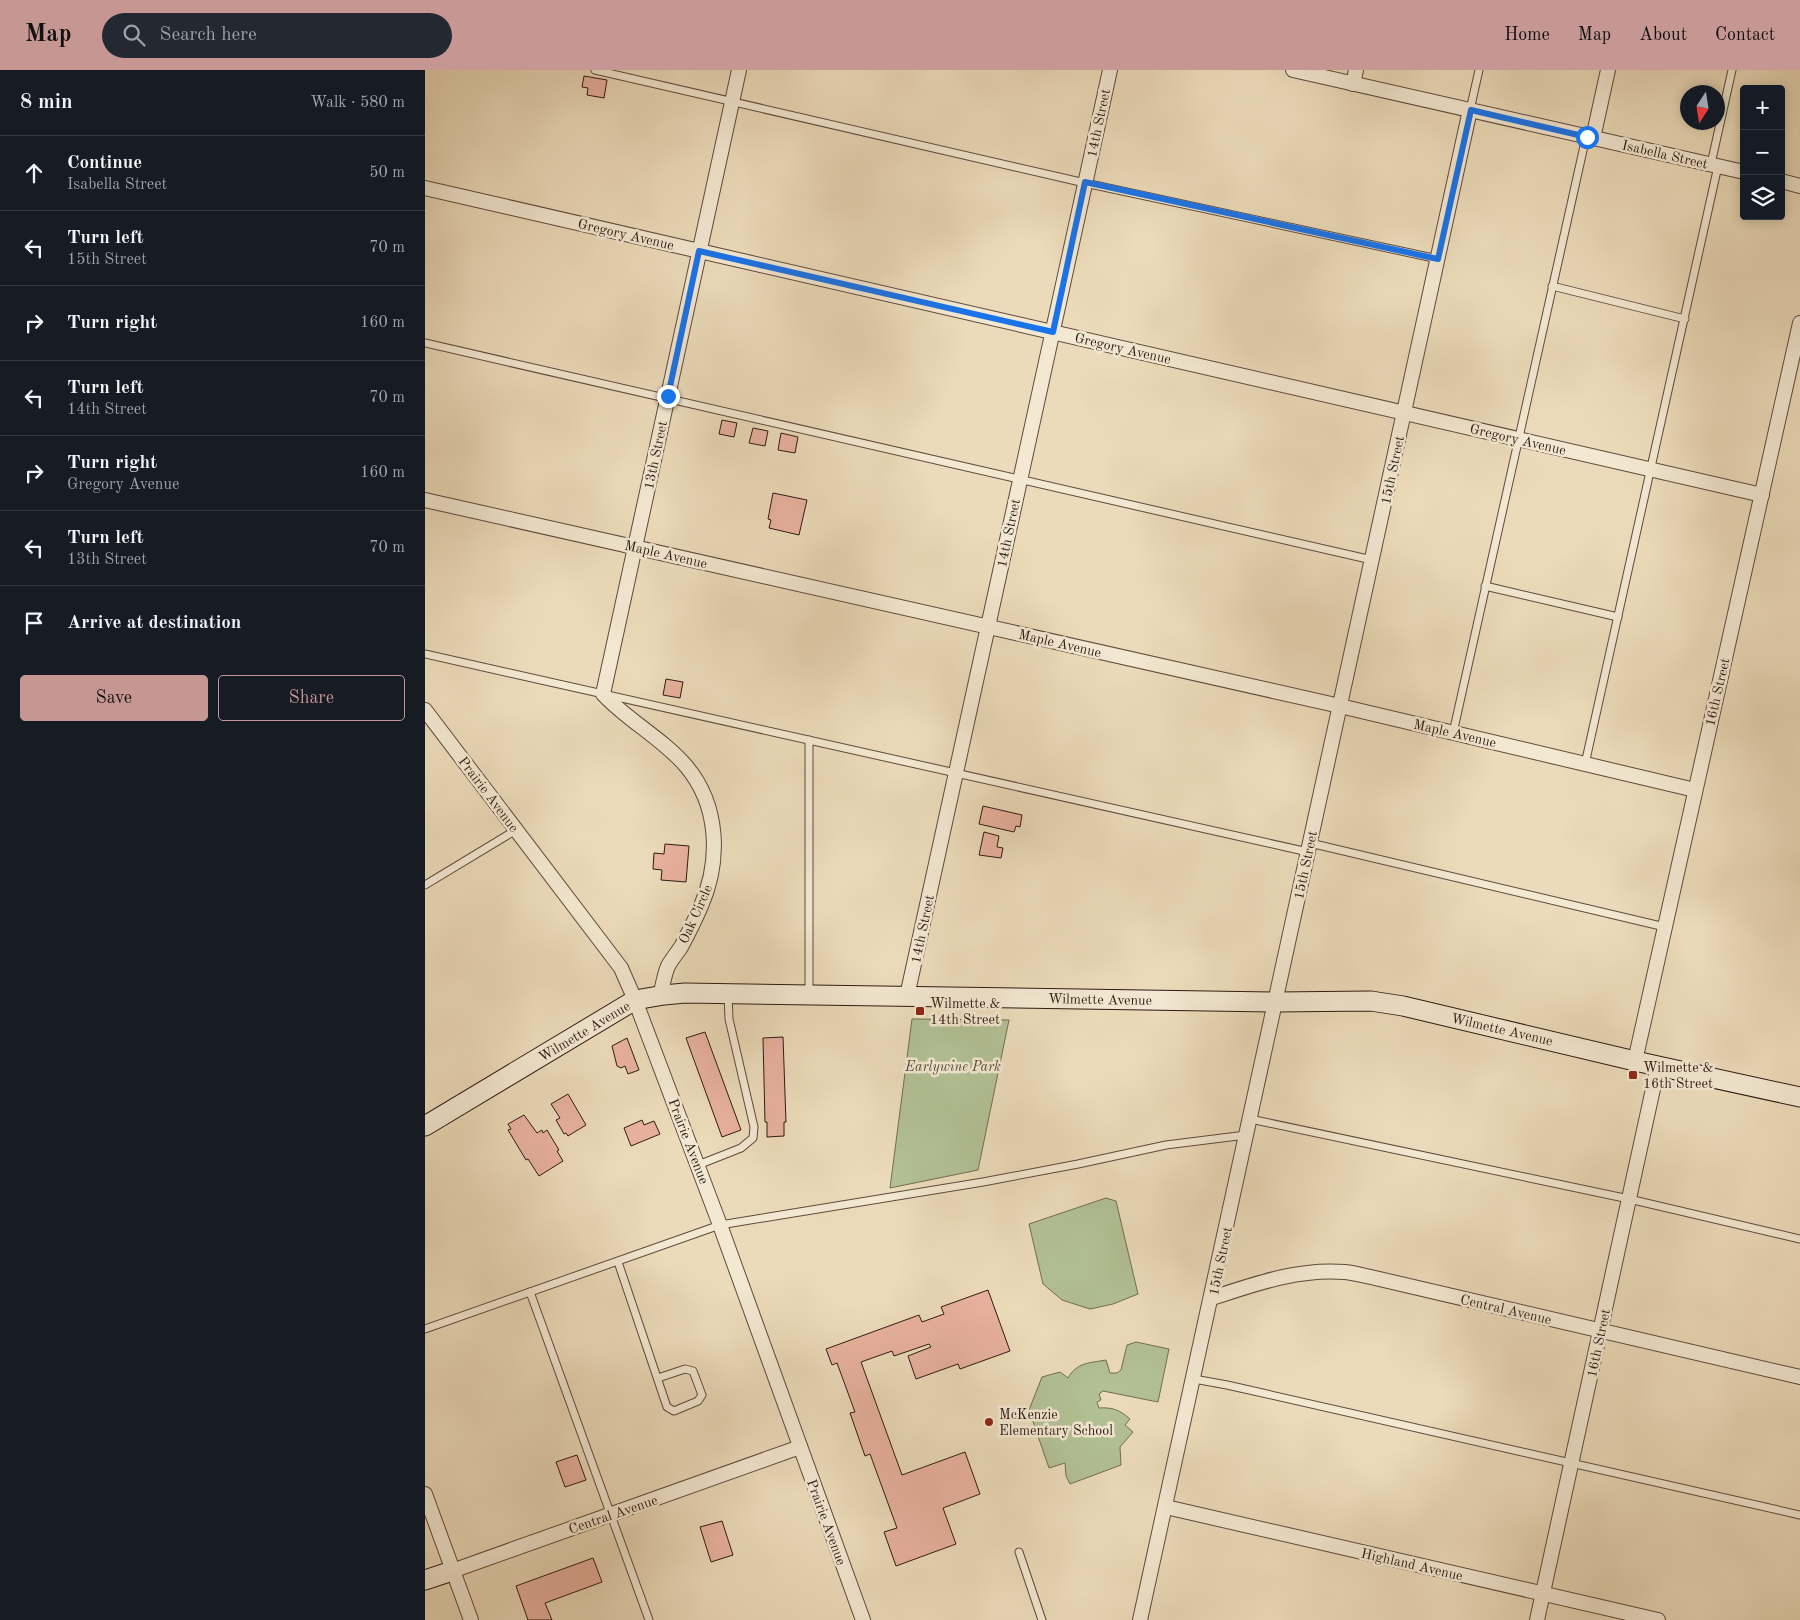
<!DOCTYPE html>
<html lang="en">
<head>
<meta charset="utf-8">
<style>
	:root { --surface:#171b24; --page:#242831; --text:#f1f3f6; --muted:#9ea1a6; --line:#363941; --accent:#c59692 }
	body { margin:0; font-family:"Old Standard TT",serif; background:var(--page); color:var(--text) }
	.controls { position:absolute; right:15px; top:15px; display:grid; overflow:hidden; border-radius:5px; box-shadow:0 2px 12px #0003 }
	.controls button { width:45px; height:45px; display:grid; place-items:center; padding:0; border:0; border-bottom:1px solid var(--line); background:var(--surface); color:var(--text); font:25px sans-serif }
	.compass { position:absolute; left:1255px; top:15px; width:45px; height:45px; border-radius:50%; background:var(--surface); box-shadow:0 2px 12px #0003; rotate:192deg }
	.stop { position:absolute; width:15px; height:15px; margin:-11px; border:4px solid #1a73e8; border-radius:50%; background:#fff }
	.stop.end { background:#1a73e8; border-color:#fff; box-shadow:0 1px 5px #0008 }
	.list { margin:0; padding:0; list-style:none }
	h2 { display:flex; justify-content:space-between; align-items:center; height:65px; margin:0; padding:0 20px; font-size:21px }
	h2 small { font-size:16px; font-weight:400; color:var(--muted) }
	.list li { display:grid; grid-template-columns:32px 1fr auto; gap:15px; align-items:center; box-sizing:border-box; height:75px; padding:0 20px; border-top:1px solid var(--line) }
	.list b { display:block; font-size:19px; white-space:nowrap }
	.list p { margin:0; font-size:16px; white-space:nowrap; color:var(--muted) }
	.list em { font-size:16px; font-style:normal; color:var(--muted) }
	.actions { display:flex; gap:10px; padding:15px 20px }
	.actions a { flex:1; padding:11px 0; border:1px solid var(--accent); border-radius:5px; text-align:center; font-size:18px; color:var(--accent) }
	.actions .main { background:var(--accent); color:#111 }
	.icon { flex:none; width:28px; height:28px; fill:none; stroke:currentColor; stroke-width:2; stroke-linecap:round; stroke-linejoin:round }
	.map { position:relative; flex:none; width:1375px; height:1550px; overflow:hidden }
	header { display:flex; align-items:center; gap:30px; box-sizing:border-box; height:70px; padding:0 25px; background:var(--accent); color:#111 }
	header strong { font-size:24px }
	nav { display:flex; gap:28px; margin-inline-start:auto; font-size:18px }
	.search { width:350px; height:45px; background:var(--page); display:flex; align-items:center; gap:12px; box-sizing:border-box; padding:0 18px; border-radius:28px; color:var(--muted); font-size:19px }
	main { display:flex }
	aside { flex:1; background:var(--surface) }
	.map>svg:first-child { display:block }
	.green { fill:#b2c195; stroke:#706e54 }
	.building { fill:#e9b29f; stroke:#2e1a12 }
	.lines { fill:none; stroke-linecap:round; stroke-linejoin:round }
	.lane-casing { stroke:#5e4a3c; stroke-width:9 }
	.street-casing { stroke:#5e4a3c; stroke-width:16 }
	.secondary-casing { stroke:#2e1a12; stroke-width:21 }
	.lane { stroke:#f3e8d2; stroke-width:7 }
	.street { stroke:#f3e8d2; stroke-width:14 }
	.secondary { stroke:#f3e8d2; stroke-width:19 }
	.route { stroke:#1a73e8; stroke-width:6 }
	.poi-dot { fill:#8f2418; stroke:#f3e8d2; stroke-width:2 }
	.labels { text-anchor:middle; stroke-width:5; stroke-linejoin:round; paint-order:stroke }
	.street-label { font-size:14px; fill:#2e1a12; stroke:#f3e8d2 }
	.poi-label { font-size:14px; fill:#2e1a12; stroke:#f3e8d2; text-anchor:start }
	.park-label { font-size:14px; font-style:italic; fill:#564c39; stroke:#f3e8d2 }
</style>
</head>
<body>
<header>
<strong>Map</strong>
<div class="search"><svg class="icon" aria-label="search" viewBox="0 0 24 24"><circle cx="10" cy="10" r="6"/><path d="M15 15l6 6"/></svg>Search here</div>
<nav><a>Home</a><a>Map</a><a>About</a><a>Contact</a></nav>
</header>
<main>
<aside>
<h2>8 min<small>Walk · 580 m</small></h2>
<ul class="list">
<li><svg class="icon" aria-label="ahead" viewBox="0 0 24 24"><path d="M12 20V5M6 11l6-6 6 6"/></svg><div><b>Continue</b><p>Isabella Street</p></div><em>50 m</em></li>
<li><svg class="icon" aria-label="left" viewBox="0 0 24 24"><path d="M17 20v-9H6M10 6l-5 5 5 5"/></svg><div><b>Turn left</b><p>15th Street</p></div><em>70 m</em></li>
<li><svg class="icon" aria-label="right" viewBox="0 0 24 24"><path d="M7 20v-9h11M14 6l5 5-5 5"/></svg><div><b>Turn right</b></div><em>160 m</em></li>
<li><svg class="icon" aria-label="left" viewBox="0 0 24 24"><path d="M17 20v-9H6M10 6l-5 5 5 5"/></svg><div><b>Turn left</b><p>14th Street</p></div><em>70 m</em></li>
<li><svg class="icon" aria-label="right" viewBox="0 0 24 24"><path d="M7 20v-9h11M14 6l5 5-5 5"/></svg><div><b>Turn right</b><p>Gregory Avenue</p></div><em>160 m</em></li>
<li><svg class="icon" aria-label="left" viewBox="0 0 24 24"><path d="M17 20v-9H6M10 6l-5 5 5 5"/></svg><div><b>Turn left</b><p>13th Street</p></div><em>70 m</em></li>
<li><svg class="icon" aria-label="arrive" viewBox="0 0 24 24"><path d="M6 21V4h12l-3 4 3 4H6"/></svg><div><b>Arrive at destination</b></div></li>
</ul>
<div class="actions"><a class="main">Save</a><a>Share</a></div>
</aside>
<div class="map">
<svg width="1375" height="1550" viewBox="0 0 1375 1550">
	<rect width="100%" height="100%" fill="#ecdbba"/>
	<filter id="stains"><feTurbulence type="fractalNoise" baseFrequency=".004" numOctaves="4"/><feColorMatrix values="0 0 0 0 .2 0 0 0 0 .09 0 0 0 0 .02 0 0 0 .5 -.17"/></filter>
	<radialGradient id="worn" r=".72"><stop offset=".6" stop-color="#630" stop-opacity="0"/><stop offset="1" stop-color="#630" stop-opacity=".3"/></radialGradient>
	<g class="green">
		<polygon points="487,949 584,950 553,1100 465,1118"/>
		<polygon points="681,1128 691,1131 713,1224 688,1234 665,1239 637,1230 618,1214 604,1154"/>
		<path d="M711 1272 744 1279 733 1332 678 1321 674 1324 676 1330 672 1332 674 1338C687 1337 695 1340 705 1349L700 1355 708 1362 695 1377 696 1395 645 1414 641 1406 640 1393 624 1398 604 1340 617 1307 635 1302 643 1308C652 1292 665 1293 681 1290L685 1303H692L696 1300 702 1275Z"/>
	</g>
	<g class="building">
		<polygon points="159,6 182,10 179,28 162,25 163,18 157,17"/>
		<polygon points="297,350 312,353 309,367 294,364"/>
		<polygon points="328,358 343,361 340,376 324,373"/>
		<polygon points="356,363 373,367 370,383 353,380"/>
		<polygon points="348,423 382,430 374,465 344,458 346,450 343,449"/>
		<polygon points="241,609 258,612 255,628 238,625"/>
		<polygon points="558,736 597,745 595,757 591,756 589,762 554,754"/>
		<polygon points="559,762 574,766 572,777 578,778 576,788 554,785"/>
		<polygon points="240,774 264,776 261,812 236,810 237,800 228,799 229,783 239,784"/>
		<polygon points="280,962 316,1060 297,1067 261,968"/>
		<polygon points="358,967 361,1052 359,1052 359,1066 342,1067 342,1052 340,1052 338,968"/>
		<polygon points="202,968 214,1000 203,1004 200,996 196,998 192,996 187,976"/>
		<polygon points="143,1024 161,1055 143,1066 141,1063 139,1064 131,1050 135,1048 126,1034"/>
		<polygon points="99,1045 112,1063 117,1060 118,1063 122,1060 134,1080 132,1081 138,1091 114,1106 103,1089 101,1090 83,1060 86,1059 83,1054"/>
		<polygon points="217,1050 219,1055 229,1051 235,1064 206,1076 199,1058"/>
		<polygon points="563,1220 585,1281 535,1299 533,1294 491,1309 483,1286 506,1277 504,1274 469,1286 467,1281 436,1292 477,1405 540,1382 555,1424 518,1438 531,1474 471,1496 459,1462 472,1458 445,1384 440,1386 425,1343 430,1342 412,1293 407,1295 401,1279 494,1245 497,1252 519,1244 516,1237"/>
		<polygon points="152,1385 161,1410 140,1417 131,1392"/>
		<polygon points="297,1451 308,1485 286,1492 275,1457"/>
		<polygon points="168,1488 177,1512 120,1533 127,1550 103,1550 91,1516"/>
	</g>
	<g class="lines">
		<g class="lane-casing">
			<g id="lane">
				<polyline points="170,0 660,113 1013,189"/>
				<polyline points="1045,40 1054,0"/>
				<polyline points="1286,94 1307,0"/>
				<polyline points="1127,216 1260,249"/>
				<path d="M0 273C316 343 631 418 947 490"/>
				<polyline points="1060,516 1193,547"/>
				<polyline points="0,584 883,782"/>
				<polyline points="1028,663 1161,67"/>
				<polyline points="1160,694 1293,96"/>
				<polyline points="885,773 1240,857"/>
				<polyline points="0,815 91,760"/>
				<polyline points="384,924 384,670"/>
				<polyline points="825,1049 1204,1129 1375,1169"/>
				<polyline points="273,1095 316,1078 328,1068 329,1057 304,949 303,924"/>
				<polyline points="193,1192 242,1337 249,1341 273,1331 277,1325 268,1301 260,1299 233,1308"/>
				<polyline points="105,1222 224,1550"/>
				<polyline points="0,1259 295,1155 558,1112 653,1094 741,1075 821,1065"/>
				<polyline points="769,1309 802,1315 1375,1445"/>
				<polyline points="594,1482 617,1550"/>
			</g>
		</g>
		<g class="street-casing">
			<g id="street">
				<polyline points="868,0 1319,102"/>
				<polyline points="928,14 931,0"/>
				<polyline points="1168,68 1183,0"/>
				<polyline points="1356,111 1375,116"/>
				<polyline points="0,118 1337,425"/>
				<polyline points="0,430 915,636 1270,720"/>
				<polyline points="0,640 196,898 210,930 295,1155 438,1550"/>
				<path d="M235 925C238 916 239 905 243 896 247 889 252 883 256 877 263 864 270 850 276 836 296 790 294 735 261 696 237 668 203 651 178 624L314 0"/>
				<polyline points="482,926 685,0"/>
				<polyline points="1210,991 1375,253"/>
				<path d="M787 1228C830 1214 874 1198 920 1202 930 1203 940 1206 950 1208L1375 1307"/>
				<polyline points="0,1424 46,1550"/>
				<polyline points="741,1437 1233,1550"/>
				<polyline points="27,1501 375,1377"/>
				<polyline points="715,1550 1045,40"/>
				<polyline points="1112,1550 1233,996"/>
			</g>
		</g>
		<g class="secondary-casing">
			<g id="secondary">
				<polyline points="0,1056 210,930 239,925 260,923 851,932 946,931 978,936 1210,991 1375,1027"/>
				<polyline points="0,1510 27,1501"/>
			</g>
		</g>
		<use href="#lane" class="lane"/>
		<use href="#street" class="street"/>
		<use href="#secondary" class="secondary"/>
	</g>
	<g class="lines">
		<polyline class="route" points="243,326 274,181 628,262 660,112 1013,189 1046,40 1162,67"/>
	</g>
	<g class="poi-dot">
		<rect x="490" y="936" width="10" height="10" rx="2.5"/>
		<rect x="1203" y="1000" width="10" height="10" rx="2.5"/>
		<circle cx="564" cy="1352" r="5"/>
	</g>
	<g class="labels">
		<g class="street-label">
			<text transform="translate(673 53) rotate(-78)" y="5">14th Street</text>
			<text transform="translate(1240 84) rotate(13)" y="5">Isabella Street</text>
			<text transform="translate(201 164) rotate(13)" y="5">Gregory Avenue</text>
			<text transform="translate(698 278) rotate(13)" y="5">Gregory Avenue</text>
			<text transform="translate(1093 369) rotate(13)" y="5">Gregory Avenue</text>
			<text transform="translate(230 385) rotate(-78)" y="5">13th Street</text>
			<text transform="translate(967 400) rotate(-78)" y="5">15th Street</text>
			<text transform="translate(583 463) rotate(-78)" y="5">14th Street</text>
			<text transform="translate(241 484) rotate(13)" y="5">Maple Avenue</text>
			<text transform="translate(635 573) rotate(13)" y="5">Maple Avenue</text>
			<text transform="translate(1292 622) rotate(-77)" y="5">16th Street</text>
			<text transform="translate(1030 663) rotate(13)" y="5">Maple Avenue</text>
			<text transform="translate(64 724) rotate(53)" y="5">Prairie Avenue</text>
			<text transform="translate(880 795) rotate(-78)" y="5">15th Street</text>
			<text transform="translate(270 844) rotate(-66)" y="5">Oak Circle</text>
			<text transform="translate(497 859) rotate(-78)" y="5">14th Street</text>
			<text transform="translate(675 929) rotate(1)" y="5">Wilmette Avenue</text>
			<text transform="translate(1077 959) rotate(13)" y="5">Wilmette Avenue</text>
			<text transform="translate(159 961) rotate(-31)" y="5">Wilmette Avenue</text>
			<text transform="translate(264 1071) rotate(69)" y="5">Prairie Avenue</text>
			<text transform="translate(795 1191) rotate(-78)" y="5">15th Street</text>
			<text transform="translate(1081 1239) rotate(13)" y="5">Central Avenue</text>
			<text transform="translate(1173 1273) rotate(-78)" y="5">16th Street</text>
			<text transform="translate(188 1444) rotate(-19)" y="5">Central Avenue</text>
			<text transform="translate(402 1452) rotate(70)" y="5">Prairie Avenue</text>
			<text transform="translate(987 1494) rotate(13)" y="5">Highland Avenue</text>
		</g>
		<g class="poi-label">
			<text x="505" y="938">Wilmette &amp;<tspan x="505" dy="16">14th Street</tspan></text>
			<text x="1218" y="1002">Wilmette &amp;<tspan x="1218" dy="16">16th Street</tspan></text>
			<text x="574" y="1349">McKenzie<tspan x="574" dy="16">Elementary School</tspan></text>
		</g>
		<g class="park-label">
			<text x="528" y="1001">Earlywine Park</text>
		</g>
	</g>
	<rect width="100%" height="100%" filter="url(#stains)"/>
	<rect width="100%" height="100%" fill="url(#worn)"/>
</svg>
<div class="controls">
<button>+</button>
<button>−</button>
<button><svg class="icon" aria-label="layers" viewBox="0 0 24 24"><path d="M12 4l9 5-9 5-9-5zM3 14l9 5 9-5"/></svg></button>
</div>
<svg class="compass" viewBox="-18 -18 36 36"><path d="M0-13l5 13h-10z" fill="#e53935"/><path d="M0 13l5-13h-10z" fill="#9ea1a6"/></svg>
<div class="stop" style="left:1162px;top:67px"></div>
<div class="stop end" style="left:243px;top:326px"></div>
</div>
</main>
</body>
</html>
